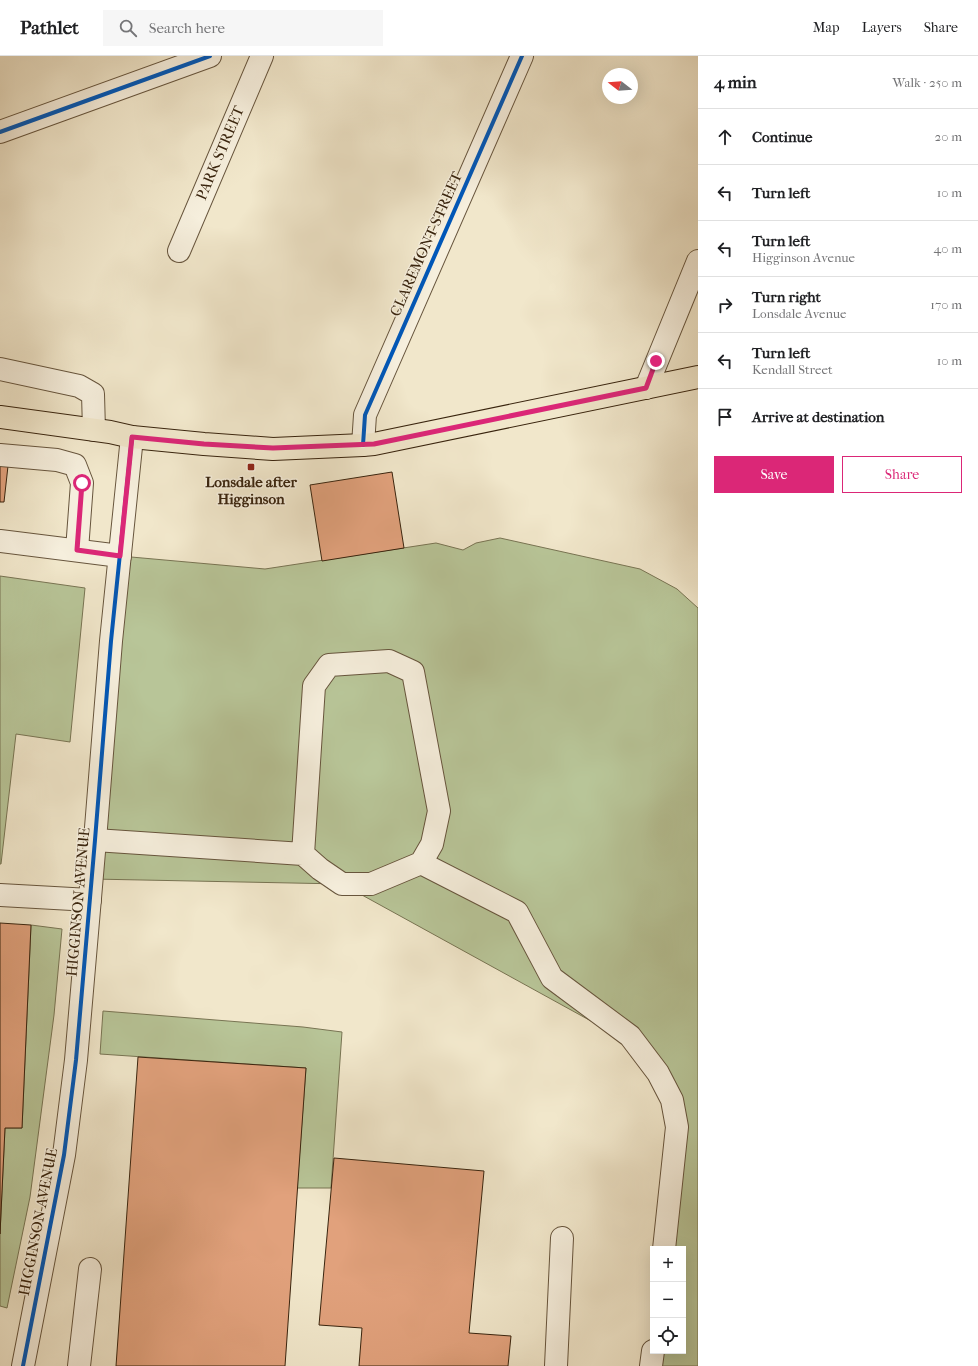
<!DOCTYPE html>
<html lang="en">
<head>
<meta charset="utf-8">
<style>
	:root { --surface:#fff; --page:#f6f6f6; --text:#202124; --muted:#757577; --line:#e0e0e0; --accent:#db2777 }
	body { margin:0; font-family:"IM FELL French Canon",serif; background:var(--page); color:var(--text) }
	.controls { position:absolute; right:12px; bottom:12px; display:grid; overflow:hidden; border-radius:0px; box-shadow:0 4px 16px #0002 }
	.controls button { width:36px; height:36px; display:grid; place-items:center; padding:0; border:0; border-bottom:1px solid var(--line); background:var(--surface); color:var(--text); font:20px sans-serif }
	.compass { position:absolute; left:602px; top:12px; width:36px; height:36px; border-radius:50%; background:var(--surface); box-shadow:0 4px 16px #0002; rotate:287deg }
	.stop { position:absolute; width:12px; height:12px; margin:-9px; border:3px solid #db2777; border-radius:50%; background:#fff }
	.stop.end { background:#db2777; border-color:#fff; box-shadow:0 1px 4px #0008 }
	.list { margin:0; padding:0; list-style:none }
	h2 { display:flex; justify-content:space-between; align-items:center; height:52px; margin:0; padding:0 16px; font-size:17px }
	h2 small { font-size:13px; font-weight:400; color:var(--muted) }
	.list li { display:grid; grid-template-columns:26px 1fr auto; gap:12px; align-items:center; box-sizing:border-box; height:56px; padding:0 16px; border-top:1px solid var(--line) }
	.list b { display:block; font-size:15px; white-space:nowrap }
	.list p { margin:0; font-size:13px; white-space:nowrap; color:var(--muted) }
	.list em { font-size:13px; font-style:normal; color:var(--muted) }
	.actions { display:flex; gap:8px; padding:12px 16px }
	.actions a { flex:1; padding:9px 0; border:1px solid var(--accent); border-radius:0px; text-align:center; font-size:14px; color:var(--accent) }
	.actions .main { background:var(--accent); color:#fff }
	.icon { flex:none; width:22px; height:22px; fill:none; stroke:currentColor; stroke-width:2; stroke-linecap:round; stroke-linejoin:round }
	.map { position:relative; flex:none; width:698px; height:1310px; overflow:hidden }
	header { display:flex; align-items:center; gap:24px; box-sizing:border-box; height:56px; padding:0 20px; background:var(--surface); border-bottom:1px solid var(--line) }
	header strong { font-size:19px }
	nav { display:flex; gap:22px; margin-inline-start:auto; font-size:14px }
	.search { width:280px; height:36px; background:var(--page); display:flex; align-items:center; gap:10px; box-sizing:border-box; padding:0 14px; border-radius:0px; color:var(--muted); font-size:15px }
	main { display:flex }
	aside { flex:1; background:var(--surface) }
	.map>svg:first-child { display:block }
	.green { fill:#b8c598; stroke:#787453 }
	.building { fill:#e1a17c; stroke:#39240e }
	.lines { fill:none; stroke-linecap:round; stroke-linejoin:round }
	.minor-casing { stroke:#67553d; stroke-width:24 }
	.major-casing { stroke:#39240e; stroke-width:24 }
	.minor { stroke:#f6efdd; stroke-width:22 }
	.major { stroke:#f1e7cb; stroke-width:22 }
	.cycleway-casing { stroke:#f6efdd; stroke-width:6 }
	.cycleway { stroke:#0057b8; stroke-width:4 }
	.route { stroke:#db2777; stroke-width:5 }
	.poi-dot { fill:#8f2418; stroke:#f6efdd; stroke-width:1.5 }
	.labels { text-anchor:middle; stroke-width:3; stroke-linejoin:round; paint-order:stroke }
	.street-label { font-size:15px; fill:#39240e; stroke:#f6efdd }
	.poi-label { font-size:15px; font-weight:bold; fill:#39240e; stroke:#f6efdd }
</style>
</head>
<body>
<header>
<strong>Pathlet</strong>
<div class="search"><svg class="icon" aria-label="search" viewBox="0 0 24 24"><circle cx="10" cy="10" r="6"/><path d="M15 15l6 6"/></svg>Search here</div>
<nav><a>Map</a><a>Layers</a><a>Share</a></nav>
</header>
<main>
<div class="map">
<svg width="698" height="1310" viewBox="0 0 698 1310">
	<rect width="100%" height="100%" fill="#f1e7cb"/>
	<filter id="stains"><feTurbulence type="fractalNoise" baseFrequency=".005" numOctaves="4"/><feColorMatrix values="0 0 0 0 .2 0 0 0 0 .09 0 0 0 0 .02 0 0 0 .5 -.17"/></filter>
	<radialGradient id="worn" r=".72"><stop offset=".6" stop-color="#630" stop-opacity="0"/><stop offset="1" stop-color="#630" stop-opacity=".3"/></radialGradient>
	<g class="green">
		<polygon points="500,482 640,513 677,533 698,552 698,1310 651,1310 653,1295 683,1295 683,1193 664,1193 677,1070 630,980 591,965 342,828 92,823 120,500 265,513 436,487 463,494 476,487"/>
		<polygon points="0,520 85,532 70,686 16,678 1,808 0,808"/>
		<polygon points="31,869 62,873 54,959 30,1141 7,1252 0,1250 0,1178 5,1072 22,1072"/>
		<polygon points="103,955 303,971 342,976 331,1132 297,1132 306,1012 100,998"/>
	</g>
	<g class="building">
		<polygon points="0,399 9,401 4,446 0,446"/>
		<polygon points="392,416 404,492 322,505 310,429"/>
		<polygon points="0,867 31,869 22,1072 5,1072 0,1178"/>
		<polygon points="138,1001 306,1012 285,1310 116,1310"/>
		<polygon points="334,1102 484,1115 469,1277 511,1280 508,1310 359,1310 362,1272 319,1269"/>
	</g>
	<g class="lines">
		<g class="minor-casing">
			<g id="minor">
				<polyline points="0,76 210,0"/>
				<polyline points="179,195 262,0"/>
				<polyline points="0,313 79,330 93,338 94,374"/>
				<polyline points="646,332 698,205"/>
				<polyline points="363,389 365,359 522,0"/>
				<polyline points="0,399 57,404 75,409 82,427 77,494"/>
				<polyline points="0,485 120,500"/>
				<polyline points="95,784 303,798 320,813 342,828 371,828 421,807 432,788 439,755 413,616 389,605 329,609 314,630 303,798"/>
				<polyline points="421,807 517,856 552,922 630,980 658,1017 672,1044 677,1071 664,1193"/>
				<polyline points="0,839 90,844"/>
				<polyline points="23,1310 64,1099 76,1004 95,784 111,585 132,381"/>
				<polyline points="79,1310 90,1213"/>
				<polyline points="556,1310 562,1182"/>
				<polyline points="651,1310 653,1295"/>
			</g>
		</g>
		<g class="major-casing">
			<polyline id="major" points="0,361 110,376 132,381 204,388 273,393 363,389 374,388 698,321"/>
		</g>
		<use href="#minor" class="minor"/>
		<use href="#major" class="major"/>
		<g class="cycleway-casing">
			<g id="cycleway">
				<polyline points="0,76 210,0"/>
				<polyline points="363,389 365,359 522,0"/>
				<polyline points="23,1310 64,1099 76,1004 95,784 111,585 132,381"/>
			</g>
		</g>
		<use href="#cycleway" class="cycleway"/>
	</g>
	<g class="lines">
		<polyline class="route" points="82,427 77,494 120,500 132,381 204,388 273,392 374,388 646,332 656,305"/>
	</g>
	<rect class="poi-dot" x="247" y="407" width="8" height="8" rx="2"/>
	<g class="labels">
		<g class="street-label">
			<text transform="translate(220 97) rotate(-67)" y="5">PARK STREET</text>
			<text transform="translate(426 188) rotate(-66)" y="5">CLAREMONT STREET</text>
			<text transform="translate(78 846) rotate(-85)" y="5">HIGGINSON AVENUE</text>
			<text transform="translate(38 1166) rotate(-79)" y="5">HIGGINSON AVENUE</text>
		</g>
		<g class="poi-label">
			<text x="251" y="431">Lonsdale after<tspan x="251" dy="17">Higginson</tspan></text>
		</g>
	</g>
	<rect width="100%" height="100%" filter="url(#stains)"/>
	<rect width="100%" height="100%" fill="url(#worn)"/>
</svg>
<div class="controls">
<button>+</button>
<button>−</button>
<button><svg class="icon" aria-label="locate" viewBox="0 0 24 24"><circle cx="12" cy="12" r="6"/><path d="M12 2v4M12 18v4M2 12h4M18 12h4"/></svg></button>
</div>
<svg class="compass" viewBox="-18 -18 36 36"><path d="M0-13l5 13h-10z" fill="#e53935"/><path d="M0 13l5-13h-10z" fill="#757577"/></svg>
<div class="stop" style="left:82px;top:427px"></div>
<div class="stop end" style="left:656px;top:305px"></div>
</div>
<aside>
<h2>4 min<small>Walk · 250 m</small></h2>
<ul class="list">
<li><svg class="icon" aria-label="ahead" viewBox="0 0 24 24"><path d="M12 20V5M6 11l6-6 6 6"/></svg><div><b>Continue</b></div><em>20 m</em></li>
<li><svg class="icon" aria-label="left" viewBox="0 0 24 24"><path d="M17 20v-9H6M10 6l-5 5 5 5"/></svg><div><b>Turn left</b></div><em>10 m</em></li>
<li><svg class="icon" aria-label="left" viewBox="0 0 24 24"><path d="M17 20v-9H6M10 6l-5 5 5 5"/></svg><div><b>Turn left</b><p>Higginson Avenue</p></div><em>40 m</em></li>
<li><svg class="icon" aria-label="right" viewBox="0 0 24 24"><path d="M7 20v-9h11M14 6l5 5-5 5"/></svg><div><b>Turn right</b><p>Lonsdale Avenue</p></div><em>170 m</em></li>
<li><svg class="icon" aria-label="left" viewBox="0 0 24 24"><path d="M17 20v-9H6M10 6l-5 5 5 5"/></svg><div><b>Turn left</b><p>Kendall Street</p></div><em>10 m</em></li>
<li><svg class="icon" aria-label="arrive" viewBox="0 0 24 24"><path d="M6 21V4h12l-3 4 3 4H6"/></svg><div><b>Arrive at destination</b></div></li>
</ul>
<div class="actions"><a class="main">Save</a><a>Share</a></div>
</aside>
</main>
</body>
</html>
